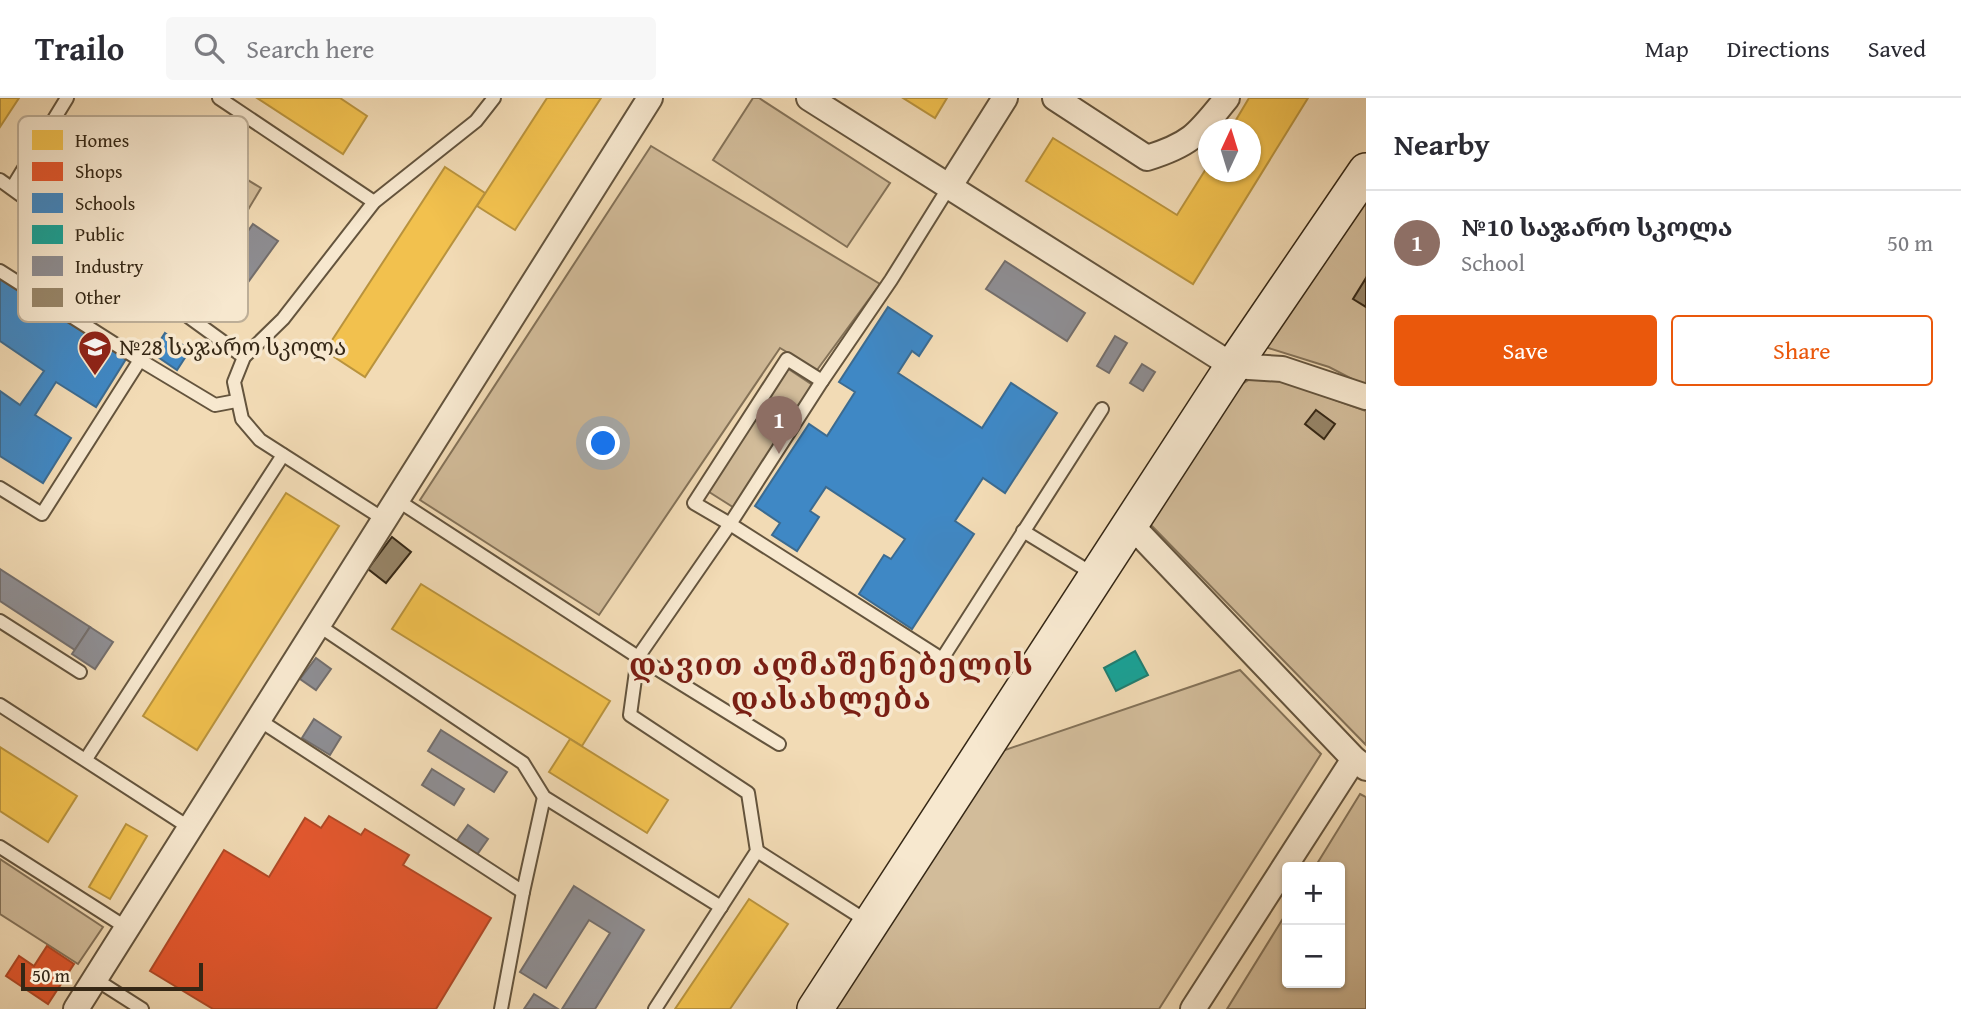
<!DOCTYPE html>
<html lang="en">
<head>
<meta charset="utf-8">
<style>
	:root { --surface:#fff; --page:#f7f7f7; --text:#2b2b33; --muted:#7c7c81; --line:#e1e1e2; --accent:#ea580c }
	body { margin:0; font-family:"Gentium Book Plus","Noto Serif Georgian",serif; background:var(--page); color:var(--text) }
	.controls { position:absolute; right:21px; bottom:21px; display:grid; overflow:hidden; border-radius:7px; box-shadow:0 2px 5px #0004 }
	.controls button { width:63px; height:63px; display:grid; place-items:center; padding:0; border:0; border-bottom:2px solid var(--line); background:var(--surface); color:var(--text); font:35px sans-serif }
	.compass { position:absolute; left:1198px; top:21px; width:63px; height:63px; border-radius:50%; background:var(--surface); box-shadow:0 2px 5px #0004; rotate:4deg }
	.scale { position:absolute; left:21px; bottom:18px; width:182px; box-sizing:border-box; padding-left:7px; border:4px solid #352715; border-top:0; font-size:19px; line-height:24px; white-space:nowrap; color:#352715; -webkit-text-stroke:5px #f7e8cf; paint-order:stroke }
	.you { position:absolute; left:604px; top:346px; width:24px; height:24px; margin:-18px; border:5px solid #fff; border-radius:50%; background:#1a73e8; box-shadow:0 0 0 10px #1a73e833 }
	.badge { display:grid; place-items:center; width:46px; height:46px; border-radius:50%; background:var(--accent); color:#fff; font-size:23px; font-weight:700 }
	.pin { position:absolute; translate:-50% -58px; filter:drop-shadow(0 2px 4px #0008) }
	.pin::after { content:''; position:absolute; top:37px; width:24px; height:21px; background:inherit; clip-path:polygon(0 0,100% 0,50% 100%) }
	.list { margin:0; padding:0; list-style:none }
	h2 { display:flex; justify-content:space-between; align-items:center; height:91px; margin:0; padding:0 28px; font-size:30px }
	h2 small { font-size:23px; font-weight:400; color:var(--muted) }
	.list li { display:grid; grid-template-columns:46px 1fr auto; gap:21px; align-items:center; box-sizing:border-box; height:105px; padding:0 28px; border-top:2px solid var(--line) }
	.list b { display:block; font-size:26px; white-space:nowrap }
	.list p { margin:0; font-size:23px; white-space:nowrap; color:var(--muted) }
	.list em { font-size:23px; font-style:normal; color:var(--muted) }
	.actions { display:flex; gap:14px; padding:21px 28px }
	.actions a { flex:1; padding:16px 0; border:2px solid var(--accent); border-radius:7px; text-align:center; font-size:24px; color:var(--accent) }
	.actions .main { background:var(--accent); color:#fff }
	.icon { flex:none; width:38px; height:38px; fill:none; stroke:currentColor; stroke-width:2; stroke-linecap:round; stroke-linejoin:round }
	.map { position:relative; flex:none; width:1366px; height:911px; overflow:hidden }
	header { display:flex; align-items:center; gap:42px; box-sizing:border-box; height:98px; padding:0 35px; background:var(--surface); border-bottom:2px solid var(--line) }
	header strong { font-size:33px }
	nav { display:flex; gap:38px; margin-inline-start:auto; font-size:24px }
	.search { width:490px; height:63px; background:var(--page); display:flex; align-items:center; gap:18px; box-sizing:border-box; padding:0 24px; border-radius:7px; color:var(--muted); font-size:26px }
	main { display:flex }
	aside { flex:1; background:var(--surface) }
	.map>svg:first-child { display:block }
	.green { fill:#d2bc9a; stroke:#847258; stroke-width:2 }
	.homes { fill:#f2c14e; stroke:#b9933d; stroke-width:2 }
	.shops { fill:#e4572e; stroke:#b04926; stroke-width:2 }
	.schools { fill:#3f88c5; stroke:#3c6b90; stroke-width:2 }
	.public { fill:#17a398; stroke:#207e71; stroke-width:2 }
	.industry { fill:#8d8d92; stroke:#736e6c; stroke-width:2 }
	.building { fill:#978568; stroke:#352715; stroke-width:2 }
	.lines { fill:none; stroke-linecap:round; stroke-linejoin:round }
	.lane-casing { stroke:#64543d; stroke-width:16 }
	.street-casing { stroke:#64543d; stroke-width:28 }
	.secondary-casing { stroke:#352715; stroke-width:38 }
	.lane { stroke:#f7e8cf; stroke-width:12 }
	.street { stroke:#f7e8cf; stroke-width:24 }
	.secondary { stroke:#f7e8cf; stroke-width:35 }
	.labels { text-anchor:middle; stroke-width:7; stroke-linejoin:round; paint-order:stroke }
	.poi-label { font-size:23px; fill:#352715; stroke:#f7e8cf; text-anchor:start }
	.district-label { font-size:30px; font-weight:bold; letter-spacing:2px; fill:#7a1f14; stroke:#f7e8cf }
	.key { fill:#f7e8cf; stroke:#bdae97; stroke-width:2 }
	.key-label { font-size:19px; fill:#352715 }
</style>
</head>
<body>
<header>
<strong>Trailo</strong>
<div class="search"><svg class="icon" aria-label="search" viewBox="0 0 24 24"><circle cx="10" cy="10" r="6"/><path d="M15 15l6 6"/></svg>Search here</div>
<nav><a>Map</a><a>Directions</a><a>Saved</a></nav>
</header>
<main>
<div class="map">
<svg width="1366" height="911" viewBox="0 0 1366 911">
	<rect width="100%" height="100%" fill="#f2dbb5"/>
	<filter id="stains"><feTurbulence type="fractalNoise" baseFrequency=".00286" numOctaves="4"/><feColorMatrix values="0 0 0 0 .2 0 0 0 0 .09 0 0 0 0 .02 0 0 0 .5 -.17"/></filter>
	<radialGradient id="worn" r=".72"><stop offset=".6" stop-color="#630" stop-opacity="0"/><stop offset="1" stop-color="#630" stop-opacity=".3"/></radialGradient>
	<g class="green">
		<polygon points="753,0 759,0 890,85 847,149 713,62"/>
		<polygon points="144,19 261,90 189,211 79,130"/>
		<polygon points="651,48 880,186 817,272 780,250 599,517 420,402"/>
		<polygon points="1366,104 1366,288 1329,269 1262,248"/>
		<polygon points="784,268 814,288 736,411 706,392"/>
		<polygon points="1260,275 1366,313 1366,647 1148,424 1234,291"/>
		<polygon points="1240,572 1321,656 1159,911 832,911 1002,653"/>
		<polygon points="1360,696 1366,699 1366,911 1227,911 1287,814 1287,885 1340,885 1340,769 1315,769"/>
		<polygon points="0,761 103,829 78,866 0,816"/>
	</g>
	<g class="homes">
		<polygon points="0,0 19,0 0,29"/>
		<polygon points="257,0 340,0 367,18 343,56"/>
		<polygon points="547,0 601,0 515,132 477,108"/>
		<polygon points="903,0 947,0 935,20"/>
		<polygon points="1249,0 1308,0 1193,186 1026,83 1053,40 1177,117 1209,66 1209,74 1251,74 1251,32 1230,32"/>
		<polygon points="445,69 485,95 365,279 325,253"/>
		<polygon points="286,395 339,428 197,652 143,618"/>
		<polygon points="421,486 610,603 582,648 392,531"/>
		<polygon points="570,641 668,702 647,735 549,674"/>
		<polygon points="0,649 77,698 48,744 0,713"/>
		<polygon points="126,726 147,738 110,801 89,789"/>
		<polygon points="749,801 788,826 730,911 675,911"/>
	</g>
	<g class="shops">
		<polygon points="329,718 361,737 365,731 409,757 403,767 491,820 436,911 213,911 150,873 224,752 269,779 305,720 321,730"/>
		<polygon points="47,848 74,866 48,906 6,878 19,858 34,868"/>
	</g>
	<g class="schools">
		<polygon points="0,181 126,261 96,309 56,284 35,317 71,340 43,385 0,358 0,293 20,307 44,273 0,243"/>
		<polygon points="888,209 932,238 919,258 912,253 898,275 982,330 1011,285 1057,315 1005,395 983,380 955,423 974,436 912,531 859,496 884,457 891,461 905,441 826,389 810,413 819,419 797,453 772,437 780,425 755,408 809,326 827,338 855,294 839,284"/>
		<polygon points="165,235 190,252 177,272 152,255"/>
	</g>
	<polygon class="public" points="1135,553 1148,577 1116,593 1104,570"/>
	<g class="industry">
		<polygon points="253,126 278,143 238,198 214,181"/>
		<polygon points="1005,163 1085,215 1067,243 986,191"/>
		<polygon points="1115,238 1127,245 1109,275 1097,268"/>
		<polygon points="1142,266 1155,274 1143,293 1130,285"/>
		<polygon points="0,471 90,529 75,552 0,503"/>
		<polygon points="90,529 113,544 95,571 72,556"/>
		<polygon points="316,560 331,571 316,592 300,581"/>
		<polygon points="314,621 341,639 330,657 302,640"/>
		<polygon points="441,632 507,674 494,694 428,653"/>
		<polygon points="432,671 464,691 454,707 422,687"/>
		<polygon points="468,727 488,741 476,758 456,744"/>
		<polygon points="574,788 644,832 595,911 562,911 610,835 589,822 546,890 520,874"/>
		<polygon points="534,896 558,911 524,911"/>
	</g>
	<g class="building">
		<polygon points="1366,180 1366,209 1353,201"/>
		<polygon points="1316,312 1335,326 1324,341 1305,326"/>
		<polygon points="392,439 411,454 386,485 368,471"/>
	</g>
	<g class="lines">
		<g class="lane-casing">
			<g id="lane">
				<polyline points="219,0 374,104"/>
				<polyline points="0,82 244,259"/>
				<polyline points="12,90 67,0"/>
				<polyline points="0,173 140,262 42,416 0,390"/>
				<polyline points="140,262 215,307 236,303"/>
				<polyline points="822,283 787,261 694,405 730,426 942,561 1102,311"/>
				<polyline points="397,402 638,559 779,646"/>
				<polyline points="385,422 260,342 242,321 234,284 244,259 283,221 374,104 476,23 494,0"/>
				<polyline points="1023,433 1095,477"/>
				<polyline points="0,523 80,574"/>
				<polyline points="318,527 523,665 544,699 721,809"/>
				<polyline points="0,607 190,730"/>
				<polyline points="259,622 523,794 544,699"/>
				<polyline points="86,661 283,357"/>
				<polyline points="0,749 127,830"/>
				<polyline points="757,753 870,825"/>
				<polyline points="95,881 142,911"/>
				<polyline points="501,911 523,794"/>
				<polyline points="655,911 757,753 748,695 630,617 638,559 730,426 822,283 891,182 949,89"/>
			</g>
		</g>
		<g class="street-casing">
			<g id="street">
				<polyline points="809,0 1233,268 1282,271 1366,299"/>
				<path d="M1055 0 1147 60C1192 46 1198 36 1227 0"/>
				<polyline points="949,89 1005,0"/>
				<polyline points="1130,426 1354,661 1366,670"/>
				<polyline points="76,911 650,0"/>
				<polyline points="1193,911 1354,661"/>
			</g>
		</g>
		<g class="secondary-casing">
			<polyline id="secondary" points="815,911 1233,268 1366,73"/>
		</g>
		<use href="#lane" class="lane"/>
		<use href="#street" class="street"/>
		<use href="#secondary" class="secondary"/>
	</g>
	<defs>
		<g id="school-pin" transform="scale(1.75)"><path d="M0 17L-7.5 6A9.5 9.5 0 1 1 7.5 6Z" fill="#8f2418" stroke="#f7e8cf"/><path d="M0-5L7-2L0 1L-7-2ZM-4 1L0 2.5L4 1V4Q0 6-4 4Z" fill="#fff"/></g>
	</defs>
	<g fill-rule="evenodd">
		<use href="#school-pin" x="95" y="249"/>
	</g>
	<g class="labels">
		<g class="poi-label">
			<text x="119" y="257">№28 საჯარო სკოლა</text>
		</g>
		<g class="district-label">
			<text x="832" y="577">დავით აღმაშენებელის<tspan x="832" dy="34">დასახლება</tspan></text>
		</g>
	</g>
	<rect x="18" y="18" width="230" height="206" rx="10" class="key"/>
	<rect x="32" y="32" width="31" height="20" fill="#f2c14e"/>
	<rect x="32" y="64" width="31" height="19" fill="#e4572e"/>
	<rect x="32" y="95" width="31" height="20" fill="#3f88c5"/>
	<rect x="32" y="127" width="31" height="19" fill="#17a398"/>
	<rect x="32" y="158" width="31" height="20" fill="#8d8d92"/>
	<rect x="32" y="190" width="31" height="19" fill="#978568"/>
	<g class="key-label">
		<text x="75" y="49">Homes</text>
		<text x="75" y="80">Shops</text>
		<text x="75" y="112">Schools</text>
		<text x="75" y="143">Public</text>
		<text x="75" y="175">Industry</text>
		<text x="75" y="206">Other</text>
	</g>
	<rect width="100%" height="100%" filter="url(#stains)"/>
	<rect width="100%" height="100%" fill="url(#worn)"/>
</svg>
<div class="controls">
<button>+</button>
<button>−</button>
</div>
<svg class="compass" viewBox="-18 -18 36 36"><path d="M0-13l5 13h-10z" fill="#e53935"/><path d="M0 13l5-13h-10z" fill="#7c7c81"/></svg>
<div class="scale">50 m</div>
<div class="you"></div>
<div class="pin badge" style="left:779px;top:356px;background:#8d6e63">1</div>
</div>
<aside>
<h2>Nearby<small></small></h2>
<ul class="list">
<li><span class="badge" style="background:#8d6e63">1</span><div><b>№10 საჯარო სკოლა</b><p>School</p></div><em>50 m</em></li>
</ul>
<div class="actions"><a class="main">Save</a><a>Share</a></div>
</aside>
</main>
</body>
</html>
